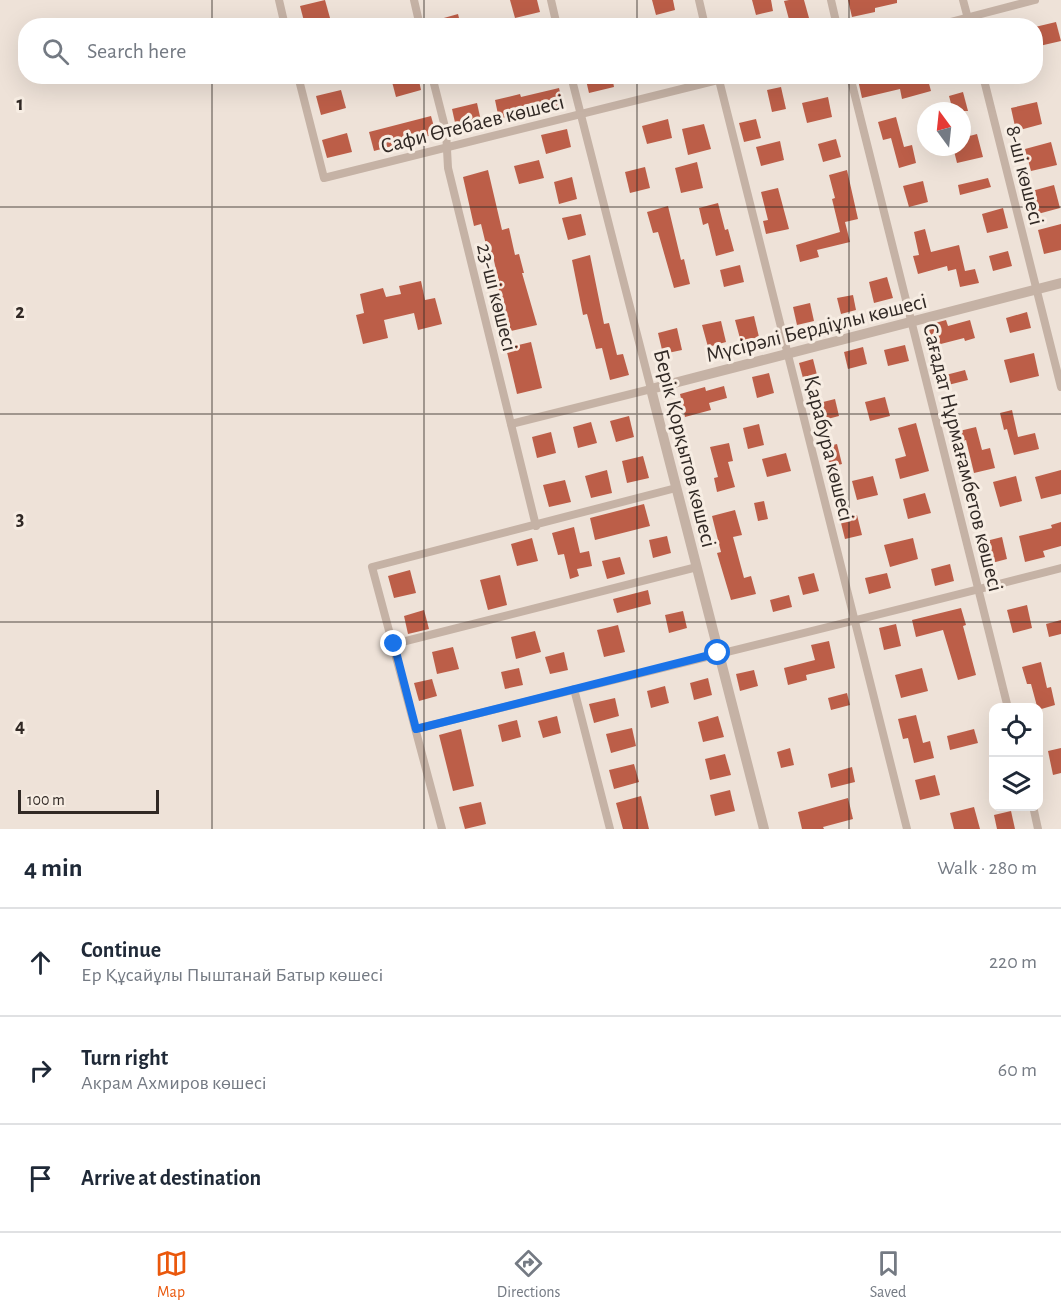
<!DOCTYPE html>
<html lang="en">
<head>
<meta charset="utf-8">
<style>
	:root { --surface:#fff; --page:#f6f6f7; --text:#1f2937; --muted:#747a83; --line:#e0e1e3; --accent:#ea580c }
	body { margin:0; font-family:"Alegreya Sans",sans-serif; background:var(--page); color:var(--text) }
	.controls { position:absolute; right:18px; bottom:18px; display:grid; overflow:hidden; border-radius:12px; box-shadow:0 6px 24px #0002 }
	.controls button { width:54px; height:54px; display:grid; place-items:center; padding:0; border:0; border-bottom:2px solid var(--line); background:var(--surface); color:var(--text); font:30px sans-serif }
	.compass { position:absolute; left:917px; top:102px; width:54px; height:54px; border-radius:50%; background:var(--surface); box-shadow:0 6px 24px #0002; rotate:345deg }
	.scale { position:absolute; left:18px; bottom:15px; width:141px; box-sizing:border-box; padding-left:6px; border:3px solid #312925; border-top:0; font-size:16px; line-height:21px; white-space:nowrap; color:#312925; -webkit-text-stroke:4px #f7ede3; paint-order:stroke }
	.stop { position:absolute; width:18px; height:18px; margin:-14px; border:4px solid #1a73e8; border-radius:50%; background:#fff }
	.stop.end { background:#1a73e8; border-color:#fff; box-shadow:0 2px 6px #0008 }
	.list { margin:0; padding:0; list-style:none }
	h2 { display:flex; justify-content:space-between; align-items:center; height:78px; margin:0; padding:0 24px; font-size:26px }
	h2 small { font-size:20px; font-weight:400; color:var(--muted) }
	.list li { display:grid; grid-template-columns:39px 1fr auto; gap:18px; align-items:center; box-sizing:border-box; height:108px; padding:0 24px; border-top:2px solid var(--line) }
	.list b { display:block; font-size:22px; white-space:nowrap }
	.list p { margin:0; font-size:20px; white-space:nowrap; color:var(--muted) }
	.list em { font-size:20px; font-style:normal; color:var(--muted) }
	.icon { flex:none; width:33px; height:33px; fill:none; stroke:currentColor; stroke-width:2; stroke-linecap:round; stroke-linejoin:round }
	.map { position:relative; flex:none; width:1061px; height:829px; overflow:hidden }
	.search { position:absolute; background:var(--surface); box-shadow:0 6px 24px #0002; left:18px; right:18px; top:18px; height:66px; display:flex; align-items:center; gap:15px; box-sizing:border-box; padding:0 21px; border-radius:24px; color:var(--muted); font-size:22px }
	.sheet { height:402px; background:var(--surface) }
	nav { display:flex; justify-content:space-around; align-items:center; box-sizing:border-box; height:84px; border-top:2px solid var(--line); background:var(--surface); font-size:16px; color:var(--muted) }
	nav a { display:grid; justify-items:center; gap:3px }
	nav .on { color:var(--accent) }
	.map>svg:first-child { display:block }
	.building { fill:#bc5e48 }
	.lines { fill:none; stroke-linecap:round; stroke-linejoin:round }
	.minor { stroke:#c5b2a5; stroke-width:8 }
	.tertiary { stroke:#c5b2a5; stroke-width:10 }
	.route { stroke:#1a73e8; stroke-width:8 }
	.grid { fill:none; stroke:#312925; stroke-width:1.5; stroke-opacity:0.55 }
	.labels { text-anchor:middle; stroke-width:6; stroke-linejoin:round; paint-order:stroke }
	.street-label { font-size:22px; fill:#312925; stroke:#f7ede3 }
	.grid-label { font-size:20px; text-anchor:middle; font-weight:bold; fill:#312925; stroke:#f7ede3; stroke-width:6; stroke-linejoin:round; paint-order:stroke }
</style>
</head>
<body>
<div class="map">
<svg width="1061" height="829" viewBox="0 0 1061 829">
	<rect width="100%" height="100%" fill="#eee2d8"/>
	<g class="building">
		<polygon points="325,0 330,18 305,25 300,6"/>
		<polygon points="510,0 537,0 540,12 515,18"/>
		<polygon points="652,0 673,0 675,10 656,15"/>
		<polygon points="752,0 771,0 773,11 756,15"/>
		<polygon points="789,0 804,0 809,18 790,23 784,1"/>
		<polygon points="848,0 897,0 897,3 875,8 875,12 852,17"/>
		<polygon points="458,14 461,26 426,26 426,23"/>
		<polygon points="1056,22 1061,41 1035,47 1035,27"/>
		<polygon points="398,76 418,76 421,90 396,97 391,78"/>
		<polygon points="585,76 612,76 614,87 589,93"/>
		<polygon points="871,76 927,76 931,91 902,99 900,89 862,98 858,80"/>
		<polygon points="781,87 786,109 772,112 767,90"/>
		<polygon points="559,88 563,106 538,113 537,109 499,119 495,100 520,94 521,97"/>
		<polygon points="341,90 346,108 321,115 316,96"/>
		<polygon points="963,92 968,111 953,111 949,96"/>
		<polygon points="828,97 832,117 807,123 802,103"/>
		<polygon points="1037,102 1042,124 1016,131 1011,108"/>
		<polygon points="477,103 481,121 456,127 452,109"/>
		<polygon points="431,116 436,134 374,151 369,132"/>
		<polygon points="896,117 904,147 912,145 916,163 899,168 891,138 883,140 878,122"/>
		<polygon points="668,119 672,138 647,144 642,126"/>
		<polygon points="756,119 761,138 744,142 739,123"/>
		<polygon points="704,124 711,149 688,155 682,129"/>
		<polygon points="567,129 571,147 546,154 541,135"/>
		<polygon points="347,133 352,152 327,158 322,140"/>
		<polygon points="977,134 983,157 957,163 953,147 962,147 962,138"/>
		<polygon points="836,139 841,157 823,162 818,144"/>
		<polygon points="780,141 784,160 761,166 756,147"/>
		<polygon points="1051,142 1057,165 1031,171 1025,149"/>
		<polygon points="539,160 544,178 519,184 514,166"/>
		<polygon points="697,162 703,188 681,193 675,168"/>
		<polygon points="645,167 650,188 630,193 625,172"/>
		<polygon points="488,170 502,230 509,228 515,255 519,254 524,273 522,273 537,325 511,331 498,287 500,287 492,252 488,253 481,224 474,226 463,177"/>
		<polygon points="847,170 858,219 845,222 850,242 817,250 819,257 800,262 796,245 840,232 832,199 835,198 829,175"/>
		<polygon points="572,177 577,199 559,204 554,182"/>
		<polygon points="988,178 991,187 960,195 958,185"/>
		<polygon points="923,181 928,202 909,207 903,186"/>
		<polygon points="1054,185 1060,208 1034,215 1028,192"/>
		<polygon points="778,188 789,229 766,234 763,221 768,220 761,192"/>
		<polygon points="718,203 725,230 728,229 734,251 716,256 708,223 703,225 699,208"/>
		<polygon points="668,206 681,260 684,259 690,284 674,288 658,232 653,233 647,212"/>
		<polygon points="1003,208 1008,228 987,233 982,214"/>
		<polygon points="581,214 586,235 568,240 562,218"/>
		<polygon points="1061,224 1061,250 1044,254 1038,230"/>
		<polygon points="925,229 931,252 959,245 965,271 975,269 979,283 960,287 956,269 948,271 947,266 918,274 913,256 919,255 914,232"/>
		<polygon points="1008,251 1012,266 993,271 989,256"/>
		<polygon points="590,255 604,324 609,323 617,355 623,354 629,375 610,380 602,348 596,349 587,314 583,315 572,260"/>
		<polygon points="740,265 744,282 724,287 720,270"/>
		<polygon points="887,277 893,298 874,303 869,282"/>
		<polygon points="421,281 425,300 435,298 442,324 418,330 414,313 384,320 388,338 363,344 356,315 364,313 360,294 383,288 386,297 401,294 399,286"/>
		<polygon points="853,295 856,310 841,314 837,298"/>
		<polygon points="810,303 814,321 797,325 793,307"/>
		<polygon points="1027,312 1031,328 1010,333 1006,318"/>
		<polygon points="754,316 759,337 741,342 735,320"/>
		<polygon points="946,320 948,326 970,320 975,338 965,341 964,338 933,346 928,325"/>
		<polygon points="721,321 726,342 708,347 702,325"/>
		<polygon points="677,328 682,350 663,354 658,333"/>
		<polygon points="531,342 542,388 517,394 506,348"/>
		<polygon points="905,345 909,361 888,366 884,350"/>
		<polygon points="863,347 867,364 848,369 844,352"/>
		<polygon points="1034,353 1039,376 1010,383 1004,360"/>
		<polygon points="813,359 818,379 804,382 799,363"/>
		<polygon points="965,370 968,380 940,387 938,377"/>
		<polygon points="769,373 774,393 757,398 752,377"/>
		<polygon points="724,386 727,398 709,403 711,410 685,417 680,394 705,387 706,391"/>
		<polygon points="885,397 890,416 870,421 865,402"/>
		<polygon points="835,399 839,416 820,421 815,404"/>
		<polygon points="1012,410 1018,437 1035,433 1039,449 1014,455 1007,429 1004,430 1000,413"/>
		<polygon points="629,416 634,437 616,442 610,421"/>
		<polygon points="591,422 597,443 578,448 573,427"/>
		<polygon points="916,423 929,471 900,479 895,459 906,456 898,428"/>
		<polygon points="759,424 764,445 748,449 743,428"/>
		<polygon points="976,427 982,450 990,448 995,468 974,473 966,440 954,443 951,433"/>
		<polygon points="551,432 556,453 537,458 532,437"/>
		<polygon points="729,443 733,461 728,462 735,487 717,492 714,478 718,477 710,447"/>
		<polygon points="837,444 842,464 830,467 825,447"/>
		<polygon points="786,453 791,471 767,477 762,459"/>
		<polygon points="643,456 649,478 627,483 622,461"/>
		<polygon points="607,470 612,493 591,498 585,476"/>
		<polygon points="1061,470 1061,494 1041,499 1035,477"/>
		<polygon points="873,476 878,495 857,500 852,481"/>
		<polygon points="1016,476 1022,501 1000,507 993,482"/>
		<polygon points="565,480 571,502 549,507 543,485"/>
		<polygon points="925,493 931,513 908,519 903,499"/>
		<polygon points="764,501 768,519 758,521 754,503"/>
		<polygon points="644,504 650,526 595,540 590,518"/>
		<polygon points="735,510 742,535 733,537 744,578 751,576 756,594 731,600 717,553 721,552 712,516"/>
		<polygon points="857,515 862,535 845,539 840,519"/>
		<polygon points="1061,522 1061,546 1043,551 1045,557 1025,562 1019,536 1052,528 1051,525"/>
		<polygon points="574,527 580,553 589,551 592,566 577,569 579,576 570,579 564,554 558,555 552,533"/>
		<polygon points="667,536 671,553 653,558 649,540"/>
		<polygon points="1002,537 1007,559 988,564 982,542"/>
		<polygon points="532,538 538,561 517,566 511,544"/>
		<polygon points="913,538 918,559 890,567 884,545"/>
		<polygon points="620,557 625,574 607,579 602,561"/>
		<polygon points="950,564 954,581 935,586 931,569"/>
		<polygon points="410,570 416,593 394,598 388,576"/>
		<polygon points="814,573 819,591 803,595 798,577"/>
		<polygon points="887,573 891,588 869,594 865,578"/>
		<polygon points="500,575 507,605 488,610 480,580"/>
		<polygon points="648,590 651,604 617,613 613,599"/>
		<polygon points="789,595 792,607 773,612 770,600"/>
		<polygon points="1027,605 1032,628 1013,633 1007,610"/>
		<polygon points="961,608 966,625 963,626 976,675 958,680 943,630 916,637 912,620"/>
		<polygon points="424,610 429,629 408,634 404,616"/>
		<polygon points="683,611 687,628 669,633 665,615"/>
		<polygon points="1061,620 1061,634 1049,637 1046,624"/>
		<polygon points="896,624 901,646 884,650 879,628"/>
		<polygon points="618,625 625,652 604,657 597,630"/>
		<polygon points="535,631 541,652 516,659 511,637"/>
		<polygon points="829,641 835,668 806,675 807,680 788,685 784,668 815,660 811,645"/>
		<polygon points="453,647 459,669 437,674 432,652"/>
		<polygon points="564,652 568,670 550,674 545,657"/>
		<polygon points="1041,662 1047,688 1051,687 1055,705 1038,710 1031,684 1027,684 1022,667"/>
		<polygon points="519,668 523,685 505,689 501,672"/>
		<polygon points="922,668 928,691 901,698 895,675"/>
		<polygon points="754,670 758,686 740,691 736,674"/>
		<polygon points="708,678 712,695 694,700 690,683"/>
		<polygon points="432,679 437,696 419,701 414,683"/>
		<polygon points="665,686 669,703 651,708 647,691"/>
		<polygon points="847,693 850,705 831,710 828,698"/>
		<polygon points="615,698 619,716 594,723 589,704"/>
		<polygon points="916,715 923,743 930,741 934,758 914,763 908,738 903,739 898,719"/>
		<polygon points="557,716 561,733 543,738 538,721"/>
		<polygon points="718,716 724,737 703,742 698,722"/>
		<polygon points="517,720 521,737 502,742 498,725"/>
		<polygon points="632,728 636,746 611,753 606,734"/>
		<polygon points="461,729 474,786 453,791 439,735"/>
		<polygon points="974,729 978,743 950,750 947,736"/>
		<polygon points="790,748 794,765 781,768 777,752"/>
		<polygon points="1061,748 1061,773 1053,775 1048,751"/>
		<polygon points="725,754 731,775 710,780 705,759"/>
		<polygon points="634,764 639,782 614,789 609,770"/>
		<polygon points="852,767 855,782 831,788 828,774"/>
		<polygon points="935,775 940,795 920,800 915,780"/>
		<polygon points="730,790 735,811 715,816 710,795"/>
		<polygon points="641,796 649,829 623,829 616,803"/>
		<polygon points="848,798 853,819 823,827 824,829 802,829 798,812"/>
		<polygon points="481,802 486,824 465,829 459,807"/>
		<polygon points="974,807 980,829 954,829 950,813"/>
		<polygon points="1011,811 1015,829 997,829 994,815"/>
	</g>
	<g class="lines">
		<g class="minor">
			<polyline points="279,0 285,26"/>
			<polyline points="414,0 420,26"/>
			<polyline points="551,0 557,26"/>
			<polyline points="699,0 705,26"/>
			<polyline points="831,0 837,26"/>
			<polyline points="963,0 970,26"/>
			<polyline points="935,26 1035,0"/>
			<polyline points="298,76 324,178 734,76"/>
			<polyline points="432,76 446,131 448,168 536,526"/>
			<polyline points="718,76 907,829"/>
			<polyline points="850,76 1008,708"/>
			<polyline points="983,76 1061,387"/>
			<polyline points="511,424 651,389 571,76"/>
			<polyline points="394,644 697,567"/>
			<polyline points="574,689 610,829"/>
			<path d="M416 729C631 675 846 624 1061 568"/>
			<polyline points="1033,806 1038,829"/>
			<polyline points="442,829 372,567 676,488"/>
		</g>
		<polyline class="tertiary" points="764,829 651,389 1061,283"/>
	</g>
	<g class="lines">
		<polyline class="route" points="394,644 416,729 718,653"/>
	</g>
	<path class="grid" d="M212 0V26M424 0V26M637 0V26M849 0V26M212 76V829M424 76V829M637 76V829M849 76V829M0 207H1061M0 414H1061M0 622H1061"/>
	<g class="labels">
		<g class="street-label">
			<text transform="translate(472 123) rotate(-14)" y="8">Сафи Өтебаев көшесі</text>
			<text transform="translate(1026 175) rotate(76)" y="8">8-шi көшесi</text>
			<text transform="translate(498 297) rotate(76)" y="8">23-шi көшесi</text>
			<text transform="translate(816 327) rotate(-14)" y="8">Мүсірәлі Бердіұлы көшесі</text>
			<text transform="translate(686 448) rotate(76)" y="8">Берік Қорқытов көшесі</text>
			<text transform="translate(830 448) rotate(76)" y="8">Қарабура көшесі</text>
			<text transform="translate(964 457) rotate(76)" y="8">Сағадат Нұрмағамбетов көшесі</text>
		</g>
	</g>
	<g class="grid-label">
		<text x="20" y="110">1</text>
		<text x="20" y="318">2</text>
		<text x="20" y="525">3</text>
		<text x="20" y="732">4</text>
	</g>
</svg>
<div class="controls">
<button><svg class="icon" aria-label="locate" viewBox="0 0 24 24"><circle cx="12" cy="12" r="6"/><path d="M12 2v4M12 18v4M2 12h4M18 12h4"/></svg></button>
<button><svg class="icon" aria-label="layers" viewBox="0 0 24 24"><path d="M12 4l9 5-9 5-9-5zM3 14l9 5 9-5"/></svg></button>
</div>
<svg class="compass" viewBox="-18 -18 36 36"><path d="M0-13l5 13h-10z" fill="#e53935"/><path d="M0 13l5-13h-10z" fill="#747a83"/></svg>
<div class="scale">100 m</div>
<div class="stop" style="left:718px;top:653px"></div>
<div class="stop end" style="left:394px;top:644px"></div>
<div class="search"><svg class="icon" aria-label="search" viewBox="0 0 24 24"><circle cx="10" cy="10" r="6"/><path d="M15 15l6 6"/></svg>Search here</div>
</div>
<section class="sheet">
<h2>4 min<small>Walk · 280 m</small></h2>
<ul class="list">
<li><svg class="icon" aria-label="ahead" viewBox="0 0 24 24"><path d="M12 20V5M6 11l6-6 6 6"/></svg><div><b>Continue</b><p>Ер Құсайұлы Пыштанай Батыр көшесі</p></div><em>220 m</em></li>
<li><svg class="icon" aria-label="right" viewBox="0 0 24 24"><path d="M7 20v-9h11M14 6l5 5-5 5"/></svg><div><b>Turn right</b><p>Акрам Ахмиров көшесі</p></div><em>60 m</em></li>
<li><svg class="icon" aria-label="arrive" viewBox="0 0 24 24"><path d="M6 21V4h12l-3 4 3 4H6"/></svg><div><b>Arrive at destination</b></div></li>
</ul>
</section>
<nav>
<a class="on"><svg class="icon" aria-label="map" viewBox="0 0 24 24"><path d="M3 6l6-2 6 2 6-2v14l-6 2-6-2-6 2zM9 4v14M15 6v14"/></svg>Map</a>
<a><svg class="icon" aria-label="directions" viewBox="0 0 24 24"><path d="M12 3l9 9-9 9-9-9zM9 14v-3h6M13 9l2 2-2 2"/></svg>Directions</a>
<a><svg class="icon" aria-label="saved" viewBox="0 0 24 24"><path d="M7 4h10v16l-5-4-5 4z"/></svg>Saved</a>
</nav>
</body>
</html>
